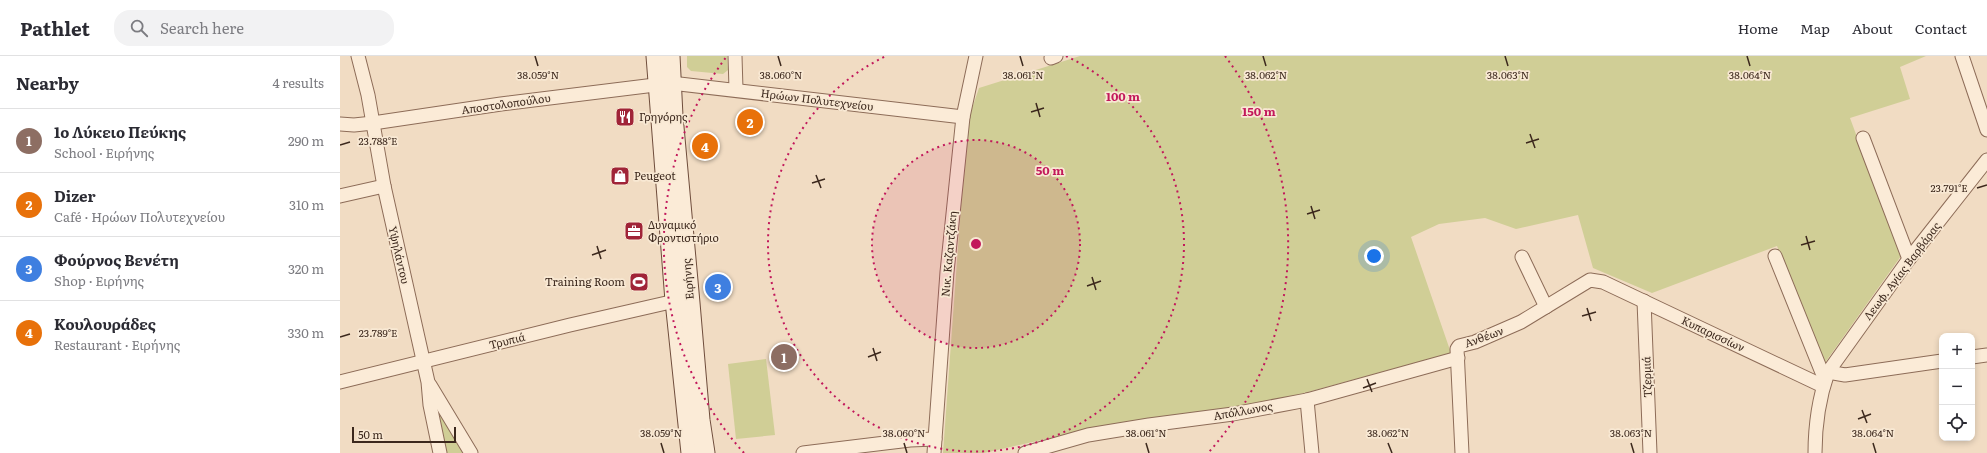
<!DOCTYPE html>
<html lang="en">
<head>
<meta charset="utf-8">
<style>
	:root { --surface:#fff; --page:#f2f2f3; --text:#2b2b33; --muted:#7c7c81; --line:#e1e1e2; --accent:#111827 }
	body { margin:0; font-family:Literata,serif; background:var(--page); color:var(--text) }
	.controls { position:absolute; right:12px; bottom:12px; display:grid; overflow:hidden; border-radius:8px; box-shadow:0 2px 6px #0003 }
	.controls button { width:36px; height:36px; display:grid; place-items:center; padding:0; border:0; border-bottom:1px solid var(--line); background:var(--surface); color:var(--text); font:20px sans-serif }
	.scale { position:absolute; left:12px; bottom:10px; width:104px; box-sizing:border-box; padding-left:4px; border:2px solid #3c281d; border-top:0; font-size:11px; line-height:14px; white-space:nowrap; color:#3c281d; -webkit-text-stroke:3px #f8e8d3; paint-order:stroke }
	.you { position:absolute; left:1034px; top:200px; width:14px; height:14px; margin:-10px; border:3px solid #fff; border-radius:50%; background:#1a73e8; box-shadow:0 0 0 6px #1a73e833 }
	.badge { display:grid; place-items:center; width:26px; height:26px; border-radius:50%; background:var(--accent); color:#fff; font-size:13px; font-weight:700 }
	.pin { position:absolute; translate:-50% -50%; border:2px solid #fff; box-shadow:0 1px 4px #0006 }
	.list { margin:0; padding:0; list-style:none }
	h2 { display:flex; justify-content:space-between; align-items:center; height:52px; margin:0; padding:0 16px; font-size:17px }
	h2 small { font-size:13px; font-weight:400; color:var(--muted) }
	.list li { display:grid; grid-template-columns:26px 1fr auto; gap:12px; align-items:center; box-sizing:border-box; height:64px; padding:0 16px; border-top:1px solid var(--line) }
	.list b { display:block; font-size:15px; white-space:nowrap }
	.list p { margin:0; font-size:13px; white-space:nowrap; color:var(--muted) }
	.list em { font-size:13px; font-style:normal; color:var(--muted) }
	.icon { flex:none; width:22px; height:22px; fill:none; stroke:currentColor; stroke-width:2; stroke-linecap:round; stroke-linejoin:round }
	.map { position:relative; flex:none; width:1647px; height:397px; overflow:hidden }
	header { display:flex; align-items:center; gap:24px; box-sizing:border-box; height:56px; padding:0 20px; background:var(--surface); border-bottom:1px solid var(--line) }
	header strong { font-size:19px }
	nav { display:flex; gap:22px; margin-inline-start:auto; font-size:14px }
	.search { width:280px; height:36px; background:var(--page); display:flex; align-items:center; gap:10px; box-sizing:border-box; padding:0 14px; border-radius:16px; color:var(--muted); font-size:15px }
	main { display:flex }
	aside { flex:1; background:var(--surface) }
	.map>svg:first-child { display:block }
	.green { fill:#d0ce96 }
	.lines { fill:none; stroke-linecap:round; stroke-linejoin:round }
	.street-casing { stroke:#8d6c58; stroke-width:15 }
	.secondary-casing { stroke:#6f4d3c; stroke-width:21 }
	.street { stroke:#fbebd7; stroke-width:13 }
	.secondary { stroke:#fbebd7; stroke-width:19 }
	.ticks { fill:none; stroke:#3c281d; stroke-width:1.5 }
	.ring { fill:none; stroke:#c2185b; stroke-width:2; stroke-dasharray:2 4 }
	.labels { text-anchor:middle; stroke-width:3.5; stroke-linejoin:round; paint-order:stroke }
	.street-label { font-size:11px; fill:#3c281d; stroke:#f8e8d3 }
	.poi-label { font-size:11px; fill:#3c281d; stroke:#f8e8d3; text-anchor:start }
	.ticks-label { font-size:10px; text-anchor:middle; fill:#3c281d; stroke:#f8e8d3; stroke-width:3.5; stroke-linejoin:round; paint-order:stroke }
	.centre { fill:#c2185b; stroke:#f8e8d3; stroke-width:2 }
	.ring-label { font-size:12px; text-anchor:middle; font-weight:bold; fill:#c2185b; stroke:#f8e8d3; stroke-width:3.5; stroke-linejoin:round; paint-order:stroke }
</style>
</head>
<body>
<header>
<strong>Pathlet</strong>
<div class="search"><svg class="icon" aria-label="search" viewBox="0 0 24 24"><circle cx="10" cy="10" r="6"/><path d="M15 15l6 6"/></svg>Search here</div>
<nav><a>Home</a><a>Map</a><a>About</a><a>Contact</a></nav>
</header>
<main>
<aside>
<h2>Nearby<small>4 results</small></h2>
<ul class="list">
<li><span class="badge" style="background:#8d6e63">1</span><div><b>1ο Λύκειο Πεύκης</b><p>School · Ειρήνης</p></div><em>290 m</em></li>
<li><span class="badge" style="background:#e8710a">2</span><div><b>Dizer</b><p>Café · Ηρώων Πολυτεχνείου</p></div><em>310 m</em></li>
<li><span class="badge" style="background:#3f7fe0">3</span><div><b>Φούρνος Βενέτη</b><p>Shop · Ειρήνης</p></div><em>320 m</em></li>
<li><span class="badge" style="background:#e8710a">4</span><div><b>Κουλουράδες</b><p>Restaurant · Ειρήνης</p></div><em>330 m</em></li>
</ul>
</aside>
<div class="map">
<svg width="1647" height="397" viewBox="0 0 1647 397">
	<rect width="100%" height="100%" fill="#f1dcc3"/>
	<g class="green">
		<polygon points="347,0 387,0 388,14 383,18 351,15 347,11"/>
		<polygon points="740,0 1586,0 1560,11 1570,43 1510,62 1561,200 1484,308 1437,190 1312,237 1253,212 1238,159 1176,173 1145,162 1099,168 1071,181 1111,297 946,342 855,359 768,369 644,397 603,397 627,67 639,32"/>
		<polygon points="426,303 435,379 396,383 388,308"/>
		<polygon points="98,354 126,397 107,397"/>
	</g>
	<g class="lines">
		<g class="street-casing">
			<g id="street">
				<polyline points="18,0 28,39 44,130 88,326 90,349 100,397"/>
				<polyline points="395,0 396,33"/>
				<polyline points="1622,0 1647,74"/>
				<polyline points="711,2 716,0"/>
				<polyline points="0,68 14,69 33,67 161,48 331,27 623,61"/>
				<polyline points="1523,82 1569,203"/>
				<polyline points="0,140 44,130"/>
				<polyline points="1435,200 1485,324"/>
				<polyline points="1182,201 1206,251"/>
				<polyline points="1304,245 1310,397"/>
				<polyline points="1632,301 1647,299"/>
				<polyline points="1488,316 1505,319 1602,305"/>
				<polyline points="0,326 230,269 335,245"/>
				<polyline points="90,329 131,397"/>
				<polyline points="967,344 972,397"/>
				<polyline points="463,397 570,384 595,383"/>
				<polyline points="594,397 607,216 623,61 636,0"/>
				<polyline points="685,397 748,379 809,369 893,358 967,344 1118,302"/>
				<polyline points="1122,397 1117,293 1119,290 1135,286 1181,266 1250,224 1263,226 1483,330"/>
				<path d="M1475 397C1475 369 1479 342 1488 316L1569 203 1647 104"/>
			</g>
		</g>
		<g class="secondary-casing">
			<g id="secondary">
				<polyline points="316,0 335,245 351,397"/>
				<polyline points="330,0 333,60 350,247 360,364 365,397"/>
			</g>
		</g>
		<use href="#street" class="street"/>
		<use href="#secondary" class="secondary"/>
	</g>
	<path class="ticks" d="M195 0 198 10M438 0 441 10M680 0 683 10M923 0 926 10M1165 0 1168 10M1407 0 1410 10M696 47 700 61M691 56 704 52M1190 78 1195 92M1186 87 1199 83M0 89 10 86M476 119 481 132M472 127 485 123M1637 132 1647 129M971 150 975 163M967 158 980 154M1466 180 1470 194M1461 189 1475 185M257 190 261 203M252 199 266 194M752 221 756 234M747 230 761 225M1247 252 1251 265M1242 260 1256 256M0 281 10 278M533 292 537 305M528 301 541 296M1027 323 1032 336M1023 332 1036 327M1522 354 1527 367M1518 363 1531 358M321 387 324 397M564 387 567 397M806 387 809 397M1048 387 1052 397M1291 387 1294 397M1533 387 1536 397"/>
	<circle cx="636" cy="188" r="104" fill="#c2185b" fill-opacity=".12"/>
	<g class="ring">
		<circle cx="636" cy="188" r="104"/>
		<path d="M726 0A208 208 0 1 1 546 0"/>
		<path d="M404 397A312 312 0 0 1 387 0M885 0A312 312 0 0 1 868 397"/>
	</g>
	<defs>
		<g id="restaurant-square" transform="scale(1)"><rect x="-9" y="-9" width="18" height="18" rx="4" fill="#a02438" stroke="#f8e8d3"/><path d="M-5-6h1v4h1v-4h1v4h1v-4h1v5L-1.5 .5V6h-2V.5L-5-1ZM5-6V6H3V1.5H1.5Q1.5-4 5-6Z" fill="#fff"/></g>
		<g id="shop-square" transform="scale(1)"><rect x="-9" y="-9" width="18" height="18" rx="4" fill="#a02438" stroke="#f8e8d3"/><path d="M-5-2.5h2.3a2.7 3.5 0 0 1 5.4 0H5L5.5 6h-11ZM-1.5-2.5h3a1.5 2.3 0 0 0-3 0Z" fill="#fff"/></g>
		<g id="office-square" transform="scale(1)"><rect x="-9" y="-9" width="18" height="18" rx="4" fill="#a02438" stroke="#f8e8d3"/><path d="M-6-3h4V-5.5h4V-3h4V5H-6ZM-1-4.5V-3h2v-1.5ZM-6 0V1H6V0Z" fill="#fff"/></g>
		<g id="stadium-square" transform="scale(1)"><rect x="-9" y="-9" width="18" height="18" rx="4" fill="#a02438" stroke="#f8e8d3"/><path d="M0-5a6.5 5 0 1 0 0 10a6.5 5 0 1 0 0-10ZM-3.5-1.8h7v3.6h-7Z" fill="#fff"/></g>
	</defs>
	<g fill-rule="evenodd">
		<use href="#restaurant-square" x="285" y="61"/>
		<use href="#shop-square" x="280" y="120"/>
		<use href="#office-square" x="294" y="175"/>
		<use href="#stadium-square" x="299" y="226"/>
	</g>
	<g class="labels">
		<g class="street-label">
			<text transform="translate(477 44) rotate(7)" y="4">Ηρώων Πολυτεχνείου</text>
			<text transform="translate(166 48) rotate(-8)" y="4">Αποστολοπούλου</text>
			<text transform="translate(609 198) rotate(-85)" y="4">Νικ. Καζαντζάκη</text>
			<text transform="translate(59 199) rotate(77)" y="4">Υψηλάντου</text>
			<text transform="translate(1562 215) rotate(-53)" y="4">Λεωφ. Αγίας Βαρβάρας</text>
			<text transform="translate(348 223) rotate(-95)" y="4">Ειρήνης</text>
			<text transform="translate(1373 278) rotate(25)" y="4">Κυπαρισσίων</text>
			<text transform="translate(1144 281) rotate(-20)" y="4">Ανθέων</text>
			<text transform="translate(167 285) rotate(-14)" y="4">Τρυπιά</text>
			<text transform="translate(1307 321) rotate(-92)" y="4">Τζερμιά</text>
			<text transform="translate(903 355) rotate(-10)" y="4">Απόλλωνος</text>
		</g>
		<g class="poi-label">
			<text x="299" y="65">Γρηγόρης</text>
			<text x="294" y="124">Peugeot</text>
			<text x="308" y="173">Δυναμικό<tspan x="308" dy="13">Φροντιστήριο</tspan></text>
			<text x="285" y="230" text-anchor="end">Training Room</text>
		</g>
	</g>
	<g class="ticks-label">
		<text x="198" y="23">38.059°N</text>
		<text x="441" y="23">38.060°N</text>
		<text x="683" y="23">38.061°N</text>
		<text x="926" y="23">38.062°N</text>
		<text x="1168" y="23">38.063°N</text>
		<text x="1410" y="23">38.064°N</text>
		<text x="38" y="89">23.788°E</text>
		<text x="1609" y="136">23.791°E</text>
		<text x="38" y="281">23.789°E</text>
		<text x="321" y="381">38.059°N</text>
		<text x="564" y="381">38.060°N</text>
		<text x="806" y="381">38.061°N</text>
		<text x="1048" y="381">38.062°N</text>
		<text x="1291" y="381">38.063°N</text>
		<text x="1533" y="381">38.064°N</text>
	</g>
	<circle cx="636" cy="188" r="6" class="centre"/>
	<g class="ring-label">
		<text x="783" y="45">100 m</text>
		<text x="919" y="60">150 m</text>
		<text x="710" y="119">50 m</text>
	</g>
</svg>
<div class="controls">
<button>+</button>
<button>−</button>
<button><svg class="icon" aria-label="locate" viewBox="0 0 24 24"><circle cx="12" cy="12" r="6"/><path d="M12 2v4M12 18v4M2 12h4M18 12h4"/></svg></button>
</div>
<div class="scale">50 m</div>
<div class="you"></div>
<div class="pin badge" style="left:444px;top:301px;background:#8d6e63">1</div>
<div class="pin badge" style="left:410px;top:66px;background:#e8710a">2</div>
<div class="pin badge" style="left:378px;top:231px;background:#3f7fe0">3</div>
<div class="pin badge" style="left:365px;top:90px;background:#e8710a">4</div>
</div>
</main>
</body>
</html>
